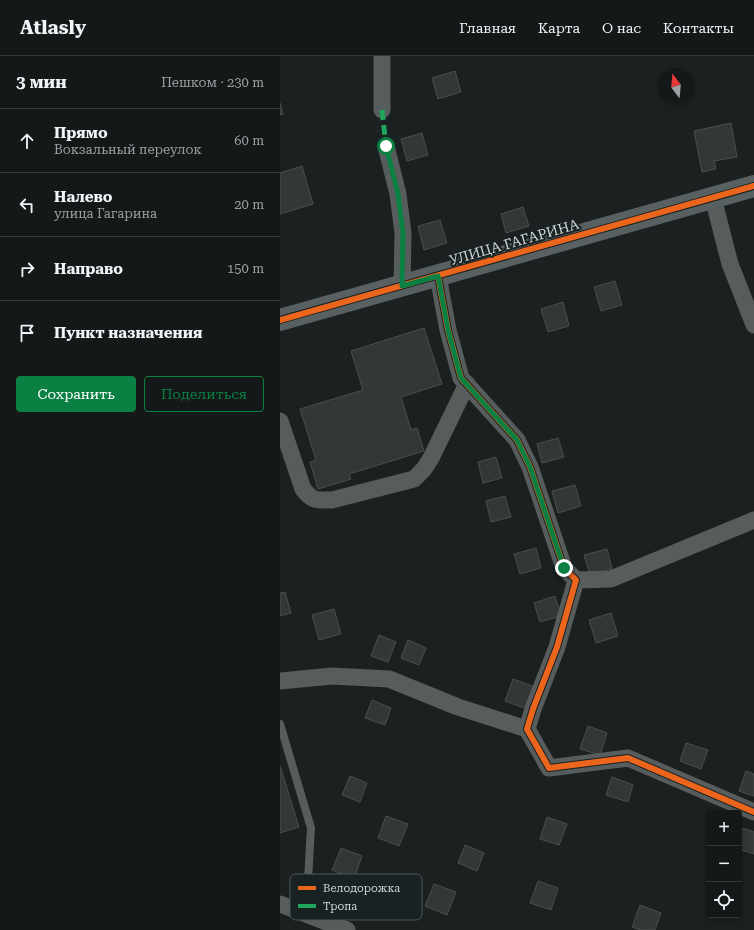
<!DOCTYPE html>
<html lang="ru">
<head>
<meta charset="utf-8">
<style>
	:root { --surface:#141818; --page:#1d2121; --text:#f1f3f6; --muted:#9da0a2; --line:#333737; --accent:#0b8043 }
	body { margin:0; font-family:"Roboto Serif",serif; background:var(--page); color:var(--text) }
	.controls { position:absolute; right:12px; bottom:12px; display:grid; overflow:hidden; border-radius:4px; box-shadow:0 2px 6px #0003 }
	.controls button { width:36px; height:36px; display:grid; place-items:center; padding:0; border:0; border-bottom:1px solid var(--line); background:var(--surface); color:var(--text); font:20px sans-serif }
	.compass { position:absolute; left:378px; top:12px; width:36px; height:36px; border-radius:50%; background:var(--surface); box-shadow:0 2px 6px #0003; rotate:344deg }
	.stop { position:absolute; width:12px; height:12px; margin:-9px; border:3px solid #0b8043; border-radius:50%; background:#fff }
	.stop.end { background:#0b8043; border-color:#fff; box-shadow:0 1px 4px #0008 }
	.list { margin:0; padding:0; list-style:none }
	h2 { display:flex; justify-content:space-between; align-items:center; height:52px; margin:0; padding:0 16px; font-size:17px }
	h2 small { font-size:13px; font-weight:400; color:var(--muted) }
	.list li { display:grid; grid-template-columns:26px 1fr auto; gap:12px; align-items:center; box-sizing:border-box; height:64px; padding:0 16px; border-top:1px solid var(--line) }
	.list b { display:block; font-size:15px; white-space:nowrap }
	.list p { margin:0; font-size:13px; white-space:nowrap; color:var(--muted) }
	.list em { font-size:13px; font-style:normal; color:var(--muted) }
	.actions { display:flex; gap:8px; padding:12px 16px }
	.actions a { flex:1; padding:9px 0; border:1px solid var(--accent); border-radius:4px; text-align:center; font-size:14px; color:var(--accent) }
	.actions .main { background:var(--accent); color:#fff }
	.icon { flex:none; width:22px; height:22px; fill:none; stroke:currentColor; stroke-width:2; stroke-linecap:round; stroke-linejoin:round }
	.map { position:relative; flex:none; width:474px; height:874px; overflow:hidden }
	header { display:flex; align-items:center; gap:24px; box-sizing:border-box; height:56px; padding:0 20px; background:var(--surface); border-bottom:1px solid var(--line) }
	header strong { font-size:19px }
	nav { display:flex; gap:22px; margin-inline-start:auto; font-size:14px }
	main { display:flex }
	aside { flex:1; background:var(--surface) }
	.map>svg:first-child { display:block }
	.building { fill:#333737; stroke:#4a4e4e }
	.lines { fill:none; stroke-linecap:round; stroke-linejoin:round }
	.lane { stroke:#575c5d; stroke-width:8 }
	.street { stroke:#575c5d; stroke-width:17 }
	.secondary { stroke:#596061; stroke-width:22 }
	.quiet { stroke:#20a55d; stroke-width:5; stroke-dasharray:10 5; stroke-linecap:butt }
	.cycleway-casing { stroke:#192122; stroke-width:8 }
	.cycleway { stroke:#eb651d; stroke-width:6 }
	.route { stroke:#0b8043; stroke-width:5 }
	.labels { text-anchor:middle; stroke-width:4; stroke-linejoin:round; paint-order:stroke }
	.street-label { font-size:14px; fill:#d1d6d7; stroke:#192122 }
	.key { fill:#192122; stroke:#505758; stroke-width:1 }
	.key-label { font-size:11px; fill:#d1d6d7 }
</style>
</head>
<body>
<header>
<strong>Atlasly</strong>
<nav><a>Главная</a><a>Карта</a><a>О нас</a><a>Контакты</a></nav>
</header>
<main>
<aside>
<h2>3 мин<small>Пешком · 230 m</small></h2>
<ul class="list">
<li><svg class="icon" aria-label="ahead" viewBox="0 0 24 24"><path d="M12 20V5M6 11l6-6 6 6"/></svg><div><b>Прямо</b><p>Вокзальный переулок</p></div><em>60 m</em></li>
<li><svg class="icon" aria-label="left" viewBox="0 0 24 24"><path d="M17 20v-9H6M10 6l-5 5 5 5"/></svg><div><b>Налево</b><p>улица Гагарина</p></div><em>20 m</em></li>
<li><svg class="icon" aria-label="right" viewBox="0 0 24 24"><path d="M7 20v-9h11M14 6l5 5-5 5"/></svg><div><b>Направо</b></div><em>150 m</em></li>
<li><svg class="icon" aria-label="arrive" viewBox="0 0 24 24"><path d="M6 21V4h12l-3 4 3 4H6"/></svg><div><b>Пункт назначения</b></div></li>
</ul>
<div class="actions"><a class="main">Сохранить</a><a>Поделиться</a></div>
</aside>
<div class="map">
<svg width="474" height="874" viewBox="0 0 474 874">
	<rect width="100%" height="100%" fill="#1b2020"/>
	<g class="building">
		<polygon points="175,15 181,36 158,43 152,22"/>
		<polygon points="0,47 3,58 0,59"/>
		<polygon points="451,67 457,101 434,105 436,113 422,116 414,75"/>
		<polygon points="142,77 148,99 127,105 121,83"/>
		<polygon points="22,110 33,148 0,158 0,117"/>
		<polygon points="243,151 249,170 226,177 221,158"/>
		<polygon points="160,164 167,187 144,194 138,170"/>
		<polygon points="335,225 342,249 321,255 314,231"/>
		<polygon points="283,246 289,270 268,276 261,253"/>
		<polygon points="144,272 162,328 121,341 131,374 137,372 144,395 69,418 71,423 38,433 30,406 36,404 20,353 83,334 71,295"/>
		<polygon points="278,382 284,401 262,407 257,388"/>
		<polygon points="216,401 222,422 203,427 198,406"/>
		<polygon points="295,429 301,450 278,457 272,435"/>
		<polygon points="225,440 231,461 211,466 206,445"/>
		<polygon points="256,492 261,512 240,518 234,498"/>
		<polygon points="327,493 332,513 310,519 304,499"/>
		<polygon points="5,536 11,557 0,560 0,537"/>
		<polygon points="275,540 281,560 260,566 254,547"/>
		<polygon points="54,553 61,578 39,584 32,559"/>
		<polygon points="331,557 338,580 316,587 309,564"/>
		<polygon points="99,579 116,586 108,606 91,600"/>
		<polygon points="128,584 146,592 139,609 121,602"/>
		<polygon points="233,623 255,631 247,653 225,645"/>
		<polygon points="92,644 111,652 105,669 85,662"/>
		<polygon points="308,670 327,677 320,699 300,693"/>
		<polygon points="406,687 428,694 421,713 400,705"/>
		<polygon points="0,710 19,771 0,777"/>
		<polygon points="466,715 474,718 474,740 459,735"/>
		<polygon points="70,720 87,727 80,746 62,739"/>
		<polygon points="332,721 353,729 348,746 326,739"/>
		<polygon points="106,760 128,768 119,790 98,782"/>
		<polygon points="267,761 287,768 279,789 260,783"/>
		<polygon points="459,771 474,776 474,798 459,793"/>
		<polygon points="185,789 204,797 197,815 178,807"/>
		<polygon points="61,792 82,800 74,823 52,814"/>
		<polygon points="258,825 278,832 271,854 250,847"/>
		<polygon points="154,828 176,836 167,859 145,850"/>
		<polygon points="360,849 381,857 375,874 361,874 352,871"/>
	</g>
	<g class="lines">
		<polyline class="lane" points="0,668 31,772 26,858"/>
		<g class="street">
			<polyline points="102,0 102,54"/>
			<polyline points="106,90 118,138 123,177 122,230"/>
			<polyline points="433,142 450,208 474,269"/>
			<polyline points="158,220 168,274 181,322 237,384 250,411 284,512 296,524 277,591 253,653 247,673 269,712 348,702 474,756"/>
			<path d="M0 365 23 433C33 446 37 444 52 444L134 423 144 413 151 402 187 328"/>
			<polyline points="296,524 331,523 474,464"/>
			<polyline points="0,625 52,620 109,623 178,651 247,673"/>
			<polyline points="0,848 67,874"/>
		</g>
		<polyline class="secondary" points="0,264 474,130"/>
		<polyline class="quiet" points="102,54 106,90"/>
		<g class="cycleway-casing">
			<g id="cycleway">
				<polyline points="158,220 168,274 181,322 237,384 250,411 284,512 296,524 277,591 253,653 247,673 269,712 348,702 474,756"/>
				<polyline points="0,264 474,130"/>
			</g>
		</g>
		<use href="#cycleway" class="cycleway"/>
	</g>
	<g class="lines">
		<polyline class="route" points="106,90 118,138 123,177 122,230 158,220 168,274 181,322 237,384 250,411 284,512"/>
	</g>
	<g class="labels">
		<g class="street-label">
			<text transform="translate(234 186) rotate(-16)" y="5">УЛИЦА ГАГАРИНА</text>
		</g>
	</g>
	<rect x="10" y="818" width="132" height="46" rx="6" class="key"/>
	<rect x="18" y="830" width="18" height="4" fill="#eb651d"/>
	<rect x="18" y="848" width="18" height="4" fill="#20a55d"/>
	<g class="key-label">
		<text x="43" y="836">Велодорожка</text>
		<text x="43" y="854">Тропа</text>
	</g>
</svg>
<div class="controls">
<button>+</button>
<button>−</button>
<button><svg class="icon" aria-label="locate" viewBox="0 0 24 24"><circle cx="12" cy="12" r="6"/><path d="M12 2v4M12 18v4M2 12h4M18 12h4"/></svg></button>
</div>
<svg class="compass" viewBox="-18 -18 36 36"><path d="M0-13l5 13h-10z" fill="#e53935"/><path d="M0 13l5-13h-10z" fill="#9da0a2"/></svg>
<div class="stop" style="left:106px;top:90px"></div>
<div class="stop end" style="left:284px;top:512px"></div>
</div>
</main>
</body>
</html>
